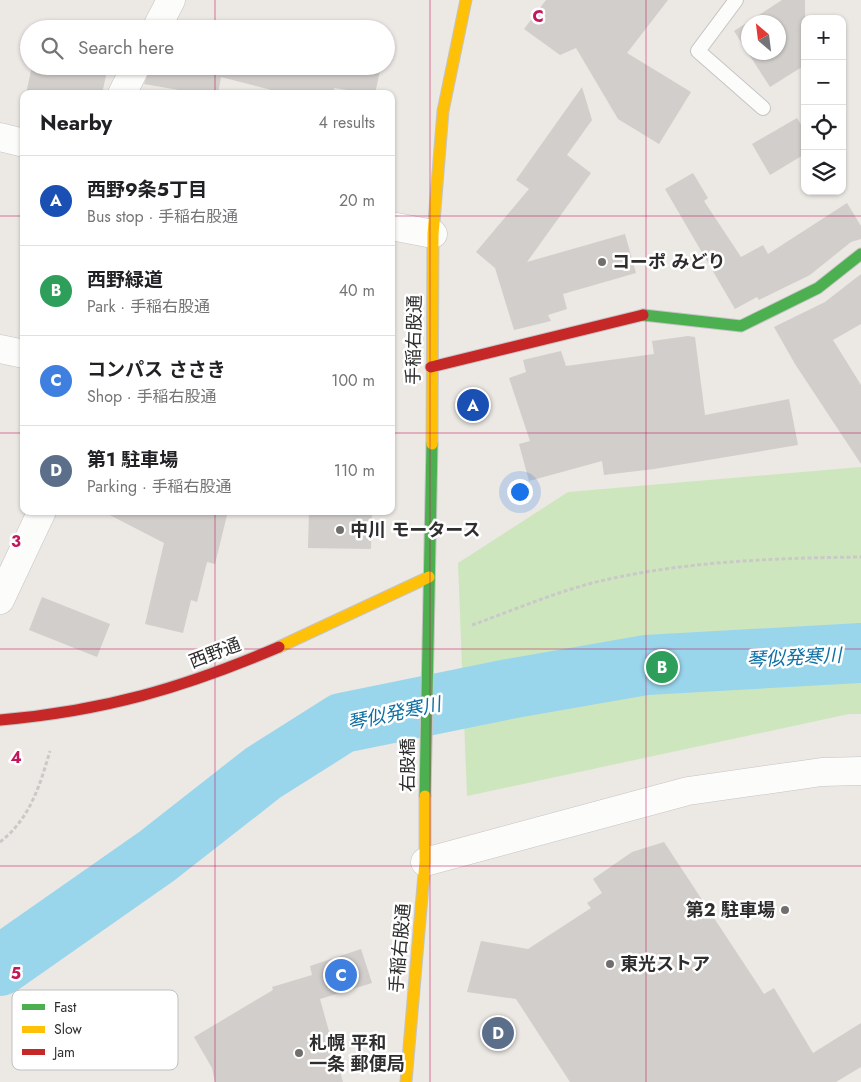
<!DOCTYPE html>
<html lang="en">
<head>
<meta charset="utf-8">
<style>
	:root { --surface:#fff; --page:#f6f6f6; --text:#202124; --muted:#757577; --line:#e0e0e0; --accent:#0f766e }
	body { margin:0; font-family:Jost,"Noto Sans JP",sans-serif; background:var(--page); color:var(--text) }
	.controls { position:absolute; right:15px; top:15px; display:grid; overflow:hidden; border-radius:10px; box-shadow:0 1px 4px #0004 }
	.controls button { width:45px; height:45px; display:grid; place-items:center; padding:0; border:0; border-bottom:1px solid var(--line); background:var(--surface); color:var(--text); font:25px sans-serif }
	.compass { position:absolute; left:741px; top:15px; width:45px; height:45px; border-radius:50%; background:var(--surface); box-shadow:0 1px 4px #0004; rotate:332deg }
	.you { position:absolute; left:519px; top:491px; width:18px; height:18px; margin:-12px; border:4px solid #fff; border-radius:50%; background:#1a73e8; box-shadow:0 0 0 8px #1a73e833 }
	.badge { display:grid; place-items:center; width:32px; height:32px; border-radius:50%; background:var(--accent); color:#fff; font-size:16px; font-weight:700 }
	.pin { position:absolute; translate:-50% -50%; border:2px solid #fff; box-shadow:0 1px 5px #0006 }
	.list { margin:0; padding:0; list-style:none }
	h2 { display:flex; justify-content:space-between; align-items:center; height:65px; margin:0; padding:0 20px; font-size:21px }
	h2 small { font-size:16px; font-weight:400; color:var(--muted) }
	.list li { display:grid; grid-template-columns:32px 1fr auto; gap:15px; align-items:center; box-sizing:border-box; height:90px; padding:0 20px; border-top:1px solid var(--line) }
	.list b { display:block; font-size:19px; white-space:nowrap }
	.list p { margin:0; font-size:16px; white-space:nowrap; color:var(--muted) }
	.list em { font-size:16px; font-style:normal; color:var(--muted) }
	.icon { flex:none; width:28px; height:28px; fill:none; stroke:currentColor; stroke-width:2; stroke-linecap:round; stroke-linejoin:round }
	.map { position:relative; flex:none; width:861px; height:1082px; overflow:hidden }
	.search { position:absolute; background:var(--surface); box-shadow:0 1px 4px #0004; left:20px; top:20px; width:375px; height:55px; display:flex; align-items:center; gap:12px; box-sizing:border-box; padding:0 18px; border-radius:28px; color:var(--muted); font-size:19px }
	.panel { position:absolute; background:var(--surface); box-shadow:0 1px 4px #0004; left:20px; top:90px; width:375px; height:425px; border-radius:10px }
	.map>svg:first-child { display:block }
	.green { fill:#cee6be }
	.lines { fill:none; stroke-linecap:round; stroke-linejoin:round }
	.river { stroke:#99d6ec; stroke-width:60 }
	.building { fill:#d1cecb; fill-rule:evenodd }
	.lane-casing { stroke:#c5c4c5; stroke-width:16 }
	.street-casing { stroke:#c5c4c5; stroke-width:29 }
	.fast-casing { stroke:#c5c4c5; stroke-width:13 }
	.slow-casing { stroke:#c5c4c5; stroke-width:13 }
	.jam-casing { stroke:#c5c4c5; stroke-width:13 }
	.path { stroke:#c9c9c8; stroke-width:3; stroke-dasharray:4 2.5; stroke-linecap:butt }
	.lane { stroke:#fcfcfb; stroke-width:14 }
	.street { stroke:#fcfcfb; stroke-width:28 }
	.fast { stroke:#4caf50; stroke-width:11 }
	.slow { stroke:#ffc107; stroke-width:11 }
	.jam { stroke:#c62828; stroke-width:11 }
	.grid { fill:none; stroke:#c2185b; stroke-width:1; stroke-opacity:0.55 }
	.poi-dot { fill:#706f6e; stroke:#fff; stroke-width:2 }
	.labels { text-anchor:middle; stroke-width:5; stroke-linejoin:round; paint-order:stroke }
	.poi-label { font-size:18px; font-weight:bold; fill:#2e2e2e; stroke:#fff; text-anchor:start }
	.street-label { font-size:18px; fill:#2e2e2e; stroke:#fff }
	.water-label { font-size:19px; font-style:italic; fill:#0d6fa3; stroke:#fff }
	.key { fill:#fff; stroke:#c0c0c0; stroke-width:1 }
	.key-label { font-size:14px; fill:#2e2e2e }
	.grid-label { font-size:16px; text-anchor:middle; font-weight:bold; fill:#c2185b; stroke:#fff; stroke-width:5; stroke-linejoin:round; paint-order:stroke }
</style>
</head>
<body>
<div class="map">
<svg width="861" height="1082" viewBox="0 0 861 1082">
	<rect width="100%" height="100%" fill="#ece8e4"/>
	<polygon class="green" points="861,467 861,714 849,714 467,796 458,563 568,492"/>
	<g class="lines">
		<polyline class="river" points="0,966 157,856 263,773 342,723 509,689 646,665 861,653"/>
	</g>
	<g class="building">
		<polygon points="546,0 668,0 627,53 691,92 659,144 618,119 576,48 560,55 524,29"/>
		<path d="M782 0H805V65L770 87 734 31ZM748 22H778V52H748Z"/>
		<polygon points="32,66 108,66 102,94 26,94"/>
		<polygon points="151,66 196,66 217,70 218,66 381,66 375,94 334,88 333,94 287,94 221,77 218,94 202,94 144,84"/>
		<polygon points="582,87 592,120 567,155 591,173 527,262 625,234 636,273 563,294 567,309 548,315 551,321 514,330 495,268 476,252 529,189 516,180"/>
		<polygon points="797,118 805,131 805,154 770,175 752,144"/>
		<polygon points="693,173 708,198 704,201 741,257 763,245 768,254 847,203 861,226 861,239 851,242 810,275 759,300 757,297 735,309 665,189"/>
		<polygon points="861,274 861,324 833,340 861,385 861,464 795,364 774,327 825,302"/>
		<polygon points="688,336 695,337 705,415 789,399 798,445 654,469 604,475 602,461 529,481 519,444 530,441 509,378 526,372 523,360 561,351 566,366 654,354 652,341"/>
		<polygon points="102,511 228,511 215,564 207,562 197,602 191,600 183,633 145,624 164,543"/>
		<polygon points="309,511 372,511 371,549 308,548"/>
		<polygon points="42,597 110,624 97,657 29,630"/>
		<polygon points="664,842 764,994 774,988 813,1053 861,1023 861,1067 836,1082 570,1082 516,999 467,992 481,941 528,949 591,908 587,903 602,893 593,879 632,852"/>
		<polygon points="361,949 372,983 320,999 343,1082 215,1082 212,1068 194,1037 273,990 272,987 312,975 310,966"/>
	</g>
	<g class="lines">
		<g class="lane-casing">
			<polyline id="lane" points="736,0 698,51 763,108"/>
		</g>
		<g class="street-casing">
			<g id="street">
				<polyline points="156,29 171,0"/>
				<polyline points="122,94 136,66"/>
				<polyline points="0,137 24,143"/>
				<polyline points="391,226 433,234"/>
				<polyline points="0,349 24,354"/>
				<polyline points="0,600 42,511"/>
				<polyline points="425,862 688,791 822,772 861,771"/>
			</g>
		</g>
		<g class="fast-casing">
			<g id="fast">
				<polyline points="643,315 741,326 818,288 861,254"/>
				<polyline points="425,796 432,444"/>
			</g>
		</g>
		<g class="slow-casing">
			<g id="slow">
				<polyline points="432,444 433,234 443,111 466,0"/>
				<polyline points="279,647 429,577"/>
				<polyline points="406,1082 425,862 425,796"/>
			</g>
		</g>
		<g class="jam-casing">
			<g id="jam">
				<polyline points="431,367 643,315"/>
				<path d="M0 720C104 711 183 688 279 647"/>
			</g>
		</g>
		<g class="path">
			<path d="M472 625C517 609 562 589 609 579 692 561 777 558 861 557"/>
			<path d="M0 842C30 819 40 785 50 751"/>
		</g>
		<use href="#lane" class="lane"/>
		<use href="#street" class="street"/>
		<use href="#fast" class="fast"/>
		<use href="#slow" class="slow"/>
		<use href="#jam" class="jam"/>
	</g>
	<path class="grid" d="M215 0V29M430 0V1082M646 0V1082M215 66V94M0 216H24M391 216H861M0 433H24M391 433H861M215 511V1082M0 649H861M0 866H861"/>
	<g class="poi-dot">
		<circle cx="602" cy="262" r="5"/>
		<circle cx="340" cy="530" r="5"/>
		<circle cx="785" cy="910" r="5"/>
		<circle cx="610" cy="964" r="5"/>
		<circle cx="299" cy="1053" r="5"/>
	</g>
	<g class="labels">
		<g class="poi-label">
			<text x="612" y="268">コーポ みどり</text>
			<text x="350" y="536">中川 モータース</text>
			<text x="775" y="916" text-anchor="end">第2 駐車場</text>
			<text x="620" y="970">東光ストア</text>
			<text x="309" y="1049">札幌 平和<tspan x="309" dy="21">一条 郵便局</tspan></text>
		</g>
		<g class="street-label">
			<text transform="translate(414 340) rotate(-89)" y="6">手稲右股通</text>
			<text transform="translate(215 653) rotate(-21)" y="6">西野通</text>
			<text transform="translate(408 765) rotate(-90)" y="6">右股橋</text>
			<text transform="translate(400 948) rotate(-85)" y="6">手稲右股通</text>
		</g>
		<g class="water-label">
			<text transform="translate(794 657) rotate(-3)" y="7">琴似発寒川</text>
			<text transform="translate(394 713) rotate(-12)" y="7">琴似発寒川</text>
		</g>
	</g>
	<rect x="12" y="990" width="166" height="80" rx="8" class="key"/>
	<rect x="22" y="1004" width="23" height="6" fill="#4caf50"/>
	<rect x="22" y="1026" width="23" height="7" fill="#ffc107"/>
	<rect x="22" y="1049" width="23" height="6" fill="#c62828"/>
	<g class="key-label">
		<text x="54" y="1012">Fast</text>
		<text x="54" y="1034">Slow</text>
		<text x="54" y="1057">Jam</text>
	</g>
	<g class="grid-label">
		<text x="538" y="22">C</text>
		<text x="16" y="547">3</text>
		<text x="16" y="763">4</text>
		<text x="16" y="979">5</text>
	</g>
</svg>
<div class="controls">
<button>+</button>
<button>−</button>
<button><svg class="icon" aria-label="locate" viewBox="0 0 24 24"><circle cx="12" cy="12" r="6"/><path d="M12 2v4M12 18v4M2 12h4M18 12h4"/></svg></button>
<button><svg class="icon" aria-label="layers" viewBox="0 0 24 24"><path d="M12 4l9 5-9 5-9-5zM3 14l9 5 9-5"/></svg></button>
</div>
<svg class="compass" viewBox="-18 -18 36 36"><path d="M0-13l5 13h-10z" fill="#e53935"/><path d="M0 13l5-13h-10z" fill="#757577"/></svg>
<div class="you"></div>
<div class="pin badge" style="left:473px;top:405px;background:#1a4fb4">A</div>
<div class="pin badge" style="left:662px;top:667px;background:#2e9e5b">B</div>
<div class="pin badge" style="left:341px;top:975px;background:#3f7fe0">C</div>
<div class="pin badge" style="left:498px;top:1033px;background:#5c6f8a">D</div>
<div class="search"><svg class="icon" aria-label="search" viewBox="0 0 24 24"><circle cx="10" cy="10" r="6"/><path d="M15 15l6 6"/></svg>Search here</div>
<section class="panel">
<h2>Nearby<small>4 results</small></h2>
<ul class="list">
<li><span class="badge" style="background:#1a4fb4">A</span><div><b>西野9条5丁目</b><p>Bus stop · 手稲右股通</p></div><em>20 m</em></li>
<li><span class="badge" style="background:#2e9e5b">B</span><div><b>西野緑道</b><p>Park · 手稲右股通</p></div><em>40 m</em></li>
<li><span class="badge" style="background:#3f7fe0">C</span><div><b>コンパス ささき</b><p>Shop · 手稲右股通</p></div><em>100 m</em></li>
<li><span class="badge" style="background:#5c6f8a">D</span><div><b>第1 駐車場</b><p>Parking · 手稲右股通</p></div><em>110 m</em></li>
</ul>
</section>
</div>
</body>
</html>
